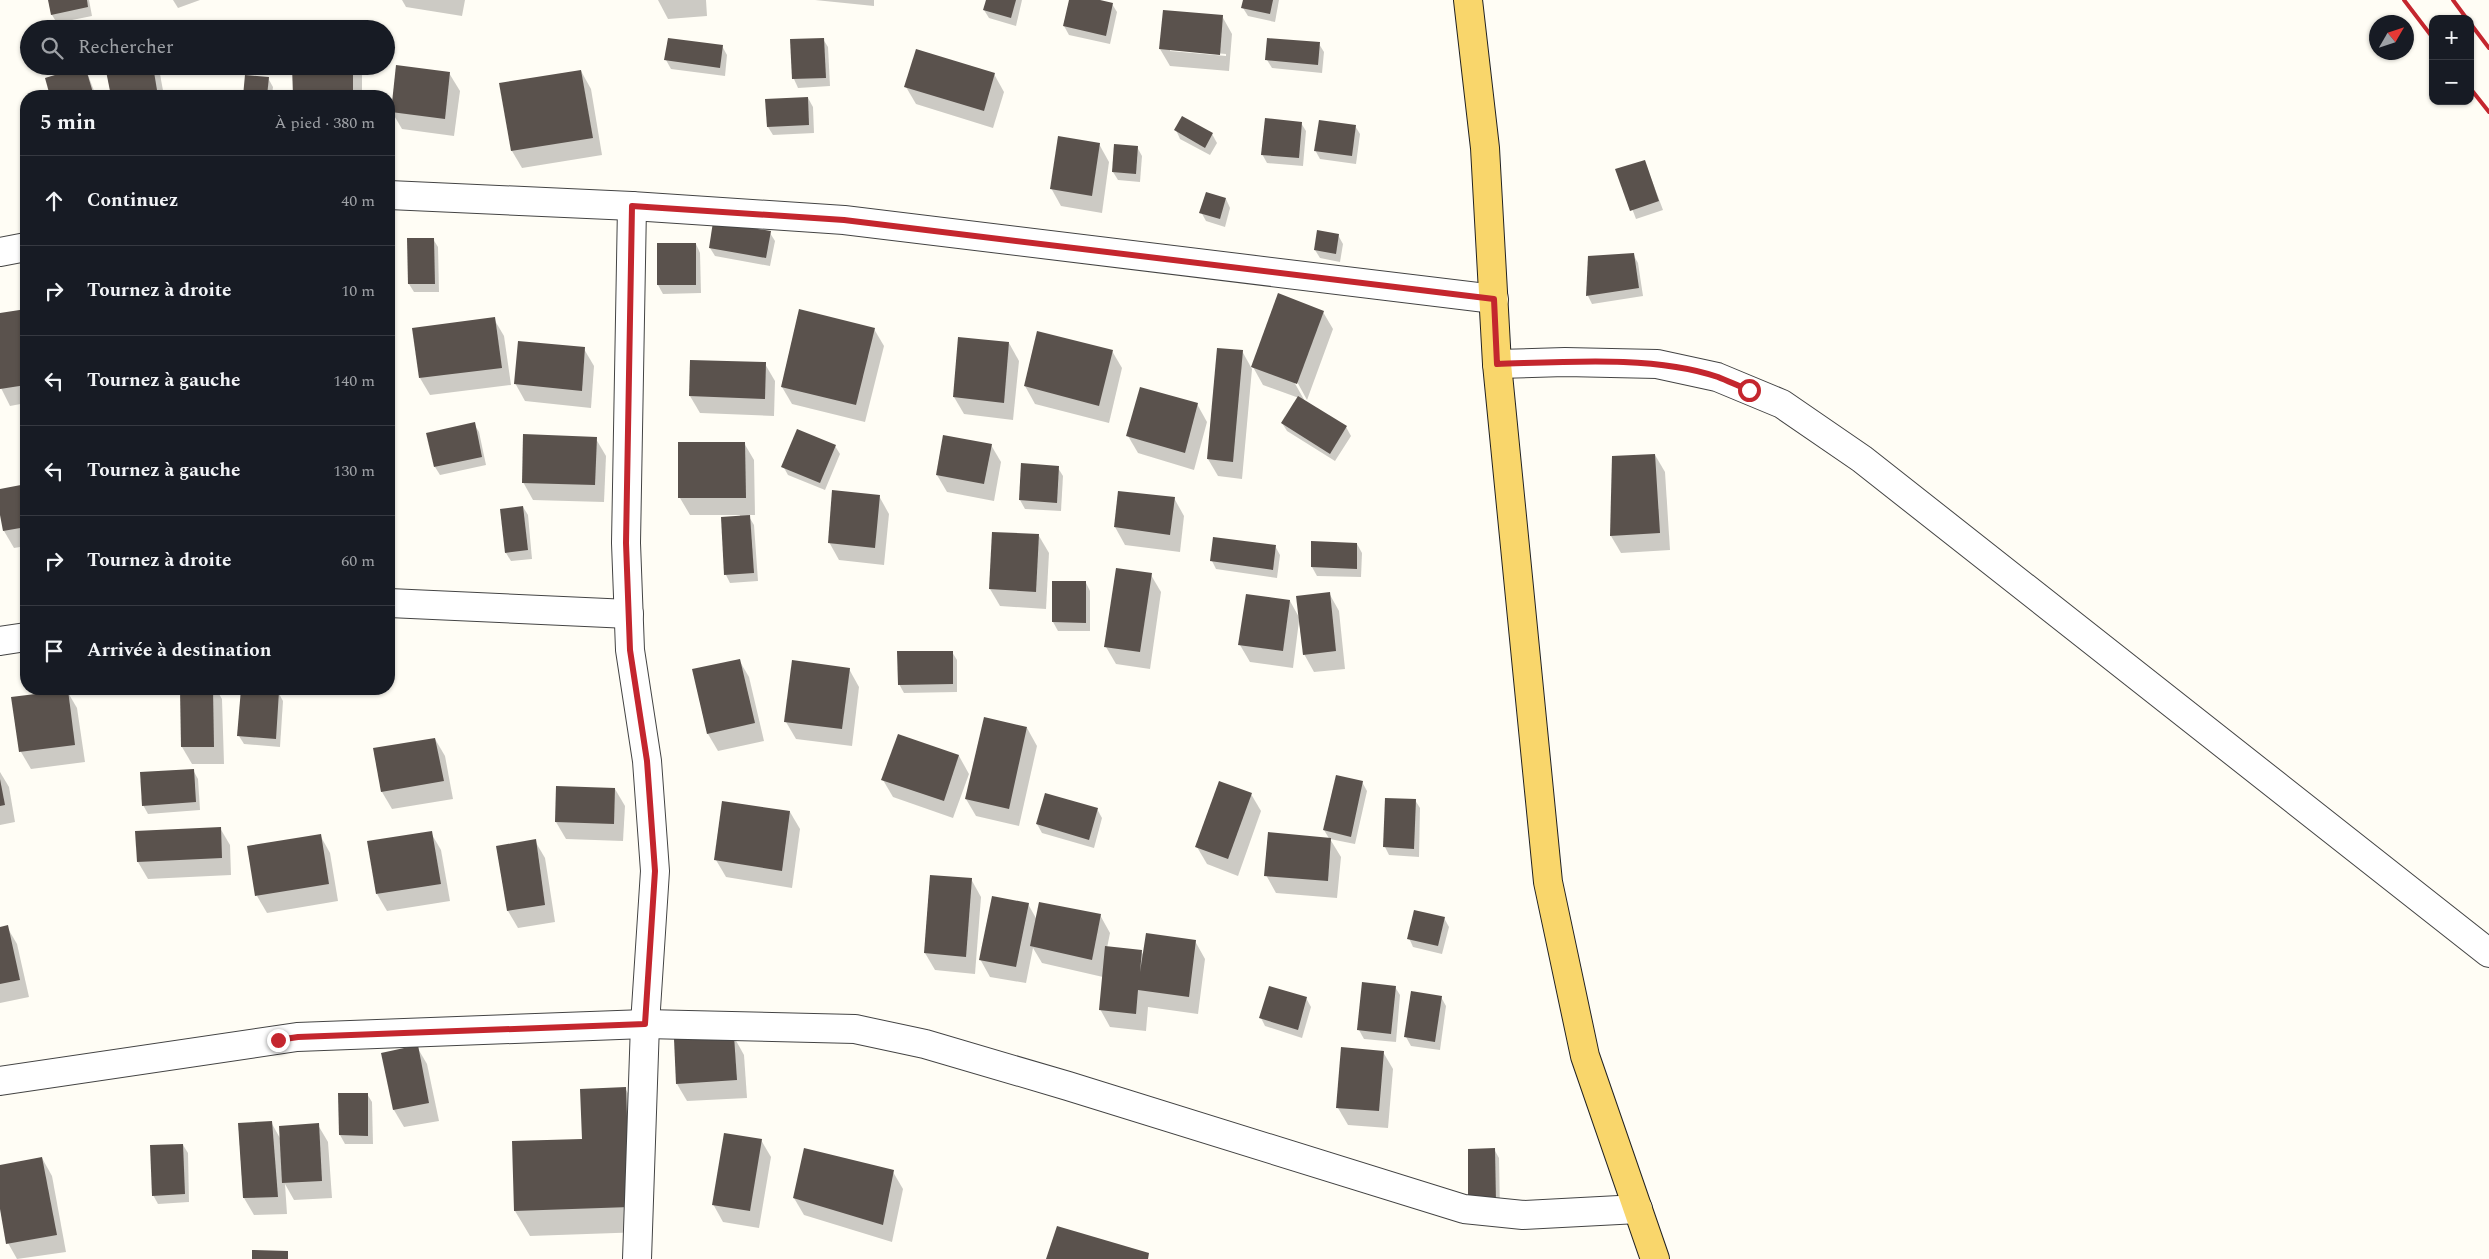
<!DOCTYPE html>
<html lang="fr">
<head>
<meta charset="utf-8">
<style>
	:root { --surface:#171b24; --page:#20242c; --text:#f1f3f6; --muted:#9ea1a6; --line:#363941 }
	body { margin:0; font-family:Spectral,serif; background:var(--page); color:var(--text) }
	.controls { position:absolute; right:15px; top:15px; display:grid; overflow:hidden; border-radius:10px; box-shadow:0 1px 4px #0004 }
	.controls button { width:45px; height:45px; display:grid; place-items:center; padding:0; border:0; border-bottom:1px solid var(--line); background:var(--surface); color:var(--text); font:25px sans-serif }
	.compass { position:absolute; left:2369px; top:15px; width:45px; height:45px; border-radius:50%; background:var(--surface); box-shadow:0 1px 4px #0004; rotate:51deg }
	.stop { position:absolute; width:15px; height:15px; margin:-11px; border:4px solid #c4262e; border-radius:50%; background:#fff }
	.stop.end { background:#c4262e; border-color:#fff; box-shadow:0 1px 5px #0008 }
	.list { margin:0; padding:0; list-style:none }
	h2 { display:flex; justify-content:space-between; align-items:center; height:65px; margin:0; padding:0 20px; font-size:21px }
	h2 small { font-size:16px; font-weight:400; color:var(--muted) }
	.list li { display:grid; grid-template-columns:32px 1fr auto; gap:15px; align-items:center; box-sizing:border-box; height:90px; padding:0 20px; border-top:1px solid var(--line) }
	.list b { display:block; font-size:19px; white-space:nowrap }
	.list em { font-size:16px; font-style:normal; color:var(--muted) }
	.icon { flex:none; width:28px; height:28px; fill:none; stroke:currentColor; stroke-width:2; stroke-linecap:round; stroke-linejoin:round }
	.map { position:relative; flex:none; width:2489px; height:1259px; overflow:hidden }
	.search { position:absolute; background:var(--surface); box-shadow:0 1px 4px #0004; left:20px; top:20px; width:375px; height:55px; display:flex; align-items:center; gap:12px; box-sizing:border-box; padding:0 18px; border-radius:28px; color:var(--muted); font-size:19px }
	.panel { position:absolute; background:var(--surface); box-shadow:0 1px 4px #0004; left:20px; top:90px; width:375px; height:605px; border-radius:20px }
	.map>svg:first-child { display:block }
	.shadow { fill:#0003; fill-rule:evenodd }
	.building { fill:#5a524d }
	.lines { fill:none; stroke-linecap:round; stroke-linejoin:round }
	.street-casing { stroke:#444; stroke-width:30 }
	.primary-casing { stroke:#222; stroke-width:30 }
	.street { stroke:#fff; stroke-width:28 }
	.primary { stroke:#f9d66b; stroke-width:28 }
	.rail { stroke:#c4262e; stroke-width:4 }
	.route { stroke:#c4262e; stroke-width:6 }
</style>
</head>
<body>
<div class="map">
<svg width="2489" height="1259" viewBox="0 0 2489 1259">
	<rect width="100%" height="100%" fill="#fffdf5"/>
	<g class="shadow">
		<polygon points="49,0 89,0 92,16 57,23 52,15"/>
		<polygon points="173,0 200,0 178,8"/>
		<polygon points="402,0 465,0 462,16 406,7"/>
		<polygon points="658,0 706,0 707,16 668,19"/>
		<polygon points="815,0 874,0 874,6"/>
		<polygon points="987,0 1022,0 1016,26 989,18 984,10"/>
		<polygon points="1070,0 1094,0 1112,4 1117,12 1110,44 1069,35 1064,26"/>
		<polygon points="1244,0 1279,0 1275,22 1248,16 1243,8"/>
		<path d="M1222 16 1232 34 1229 71 1170 66 1160 49ZM1170 49 1226 54V56L1170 51Z"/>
		<polygon points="823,39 828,47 830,86 798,88 794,79 791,40"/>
		<polygon points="1319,44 1324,52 1322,73 1272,68 1267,60"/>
		<polygon points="722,46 727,55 725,76 671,69 666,60"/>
		<polygon points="106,66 156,66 160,74 164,96 112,96"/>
		<polygon points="294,66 362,66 362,96 295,96"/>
		<polygon points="85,67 96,96 52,96 46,78"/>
		<polygon points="581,71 591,89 602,155 522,168 512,151 500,84"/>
		<polygon points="449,73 460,91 454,136 402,129 392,112"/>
		<polygon points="994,74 1004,92 993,128 916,104 906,87"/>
		<polygon points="246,76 268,78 273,87 272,96 244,96"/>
		<polygon points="808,98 813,107 814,133 773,135 768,127"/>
		<polygon points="1301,123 1306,131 1303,166 1267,163 1262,154"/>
		<polygon points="1355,126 1360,134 1356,164 1320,159 1315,150"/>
		<polygon points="1176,130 1212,134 1217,143 1210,155 1180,139"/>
		<polygon points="1099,144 1109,162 1102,213 1061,206 1051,188"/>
		<polygon points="1137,147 1142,156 1140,182 1118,180 1113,172"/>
		<polygon points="1645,162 1663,210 1636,219 1617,169"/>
		<polygon points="1226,199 1230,208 1225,227 1206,221 1201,212"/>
		<polygon points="770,233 775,241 770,266 715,256 710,248"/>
		<polygon points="1338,235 1343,244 1340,262 1320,258 1315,250"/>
		<polygon points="433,239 438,247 439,292 414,292 409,284"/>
		<polygon points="658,244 696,244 700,253 701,293 663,294 658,285"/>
		<polygon points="1633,254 1638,263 1643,296 1592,304 1588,296 1589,257"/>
		<polygon points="26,311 26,403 10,406 0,386 0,315"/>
		<polygon points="1323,312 1333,329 1307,400 1295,378 1293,380 1306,403 1346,427 1351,436 1335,461 1287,431 1282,423 1299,398 1263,385 1253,367"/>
		<polygon points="494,319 504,336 511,385 430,395 420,378"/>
		<polygon points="874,329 884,346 865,422 792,404 782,387"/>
		<polygon points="1009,343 1019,361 1013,420 964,414 954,397"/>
		<polygon points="584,349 594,366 591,408 525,401 515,383"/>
		<polygon points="1112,351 1122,368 1109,423 1035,404 1025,386"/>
		<polygon points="1242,351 1252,369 1242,479 1218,476 1208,459"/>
		<polygon points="765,364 775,381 774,416 700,413 690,396"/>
		<polygon points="1197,404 1207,422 1194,470 1138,453 1128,436"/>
		<polygon points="474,424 479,432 486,465 440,475 435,467"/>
		<polygon points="596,439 606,456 604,502 533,500 523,482"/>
		<polygon points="744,443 754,460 755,515 748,515 754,525 758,581 730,583 726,575 740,515 690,515 680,498"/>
		<polygon points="991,445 1001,462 994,501 947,492 937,475"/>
		<polygon points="835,446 840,454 825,490 788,475 783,466"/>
		<polygon points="1655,455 1665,472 1670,550 1621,553 1611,536 1613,457"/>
		<polygon points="1023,465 1058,468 1063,476 1061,511 1025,509 1020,500"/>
		<polygon points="26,486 26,546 14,548 4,531 0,508 0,490"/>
		<polygon points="1119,492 1174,498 1184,516 1180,552 1125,545 1115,527"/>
		<polygon points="879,496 889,514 884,565 839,560 829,542"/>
		<polygon points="523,507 528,515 532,559 511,561 506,553 501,510"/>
		<polygon points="1039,536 1049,553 1046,609 1000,606 990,589"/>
		<polygon points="1312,542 1357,544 1362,553 1361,577 1317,576 1312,567"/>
		<polygon points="1275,546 1280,555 1277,578 1216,569 1212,561"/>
		<polygon points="1151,575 1161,592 1150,669 1116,664 1106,647"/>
		<polygon points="1053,582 1086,583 1090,591 1090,631 1058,631 1053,622"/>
		<polygon points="1329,593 1339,611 1345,669 1314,672 1304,654 1299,621 1293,668 1250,662 1240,645 1290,601 1300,619"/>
		<polygon points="952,652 957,660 957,692 904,693 899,684"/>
		<polygon points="739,660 749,677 764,741 718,751 708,734 693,670"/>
		<polygon points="849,669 859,687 852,746 796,739 786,722"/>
		<polygon points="181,689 216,689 222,699 224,764 192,764 182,747"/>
		<polygon points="67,691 77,708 85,762 31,769 21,752 13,698"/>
		<polygon points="278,692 283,701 280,747 244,744 239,736"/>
		<polygon points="1027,728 1037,746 1019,826 976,816 966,799"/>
		<polygon points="899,735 959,756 969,774 953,818 893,797 883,780"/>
		<polygon points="435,739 445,756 453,799 392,809 382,792 374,749"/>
		<polygon points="193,770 198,779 200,810 148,814 143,805"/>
		<polygon points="0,772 9,787 15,822 0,825"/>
		<polygon points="1362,782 1367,791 1355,844 1330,839 1341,857 1337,898 1276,893 1266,875 1330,840 1324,830"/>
		<polygon points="615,789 625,806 623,841 566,839 556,822"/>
		<polygon points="1251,794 1261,811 1238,876 1207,864 1197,847"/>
		<polygon points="1415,800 1420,808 1419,857 1389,855 1385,847"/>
		<polygon points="1097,809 1102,818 1094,848 1042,833 1037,824"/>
		<polygon points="790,812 800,829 792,888 726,877 716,860"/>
		<polygon points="220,828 230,845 231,875 148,879 138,862"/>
		<polygon points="431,833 441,850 450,901 387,911 377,894"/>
		<polygon points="320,835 330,853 338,901 267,913 257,896"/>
		<polygon points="535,841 545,858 555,922 518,928 508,911"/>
		<polygon points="971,879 981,897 975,974 935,970 925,953"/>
		<polygon points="1028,904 1037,920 1100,915 1110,933 1107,948 1141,951 1144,956 1195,941 1205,959 1198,1014 1148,1007 1146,1031 1110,1027 1100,1009 1103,977 1042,963 1033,948 1026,983 990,977 980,959"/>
		<polygon points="1444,918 1449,927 1442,954 1413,947 1409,938"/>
		<polygon points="7,927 17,944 29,997 0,1003 0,928"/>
		<polygon points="1395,987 1400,995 1396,1042 1364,1039 1359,1030"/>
		<polygon points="1441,997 1446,1006 1440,1050 1411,1046 1406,1037"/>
		<polygon points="1306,998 1311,1007 1302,1038 1265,1026 1261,1018"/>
		<polygon points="734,1037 744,1055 747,1098 687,1101 677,1084"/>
		<polygon points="417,1047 427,1064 439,1121 404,1127 394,1110 383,1054"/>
		<polygon points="1383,1052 1393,1069 1388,1128 1348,1125 1338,1108"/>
		<polygon points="625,1088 640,1114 644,1232 530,1236 515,1211 583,1140"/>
		<polygon points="340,1094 367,1094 372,1102 373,1144 345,1144 340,1135"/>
		<polygon points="271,1122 281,1140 318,1125 328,1142 332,1198 294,1200 285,1184 287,1214 254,1215 244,1198"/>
		<polygon points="761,1140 771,1157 759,1228 723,1222 713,1204"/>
		<polygon points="183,1145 188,1153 189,1202 158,1204 153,1195"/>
		<polygon points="1494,1149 1499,1158 1500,1211 1475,1211"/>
		<polygon points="42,1158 52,1176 66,1252 17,1259 8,1243 0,1202 0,1166"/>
		<polygon points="893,1172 903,1189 892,1242 804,1215 794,1198"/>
	</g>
	<g class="building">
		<polygon points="48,0 87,0 88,7 51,15"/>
		<polygon points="986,0 1016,0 1011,18 983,10"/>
		<polygon points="1069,0 1100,0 1113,3 1106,36 1063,26"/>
		<polygon points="1243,0 1273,0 1270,14 1241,8"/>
		<polygon points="1163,10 1223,15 1220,55 1159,49"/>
		<polygon points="668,38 723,45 720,68 664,60"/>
		<polygon points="824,38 826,78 792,79 790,39"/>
		<polygon points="1267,38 1320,42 1318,65 1265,60"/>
		<polygon points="916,49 995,73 984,111 904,87"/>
		<polygon points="396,65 450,72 445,119 391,112"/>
		<polygon points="85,66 94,96 50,96 45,78"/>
		<polygon points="105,66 153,66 158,96 111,96"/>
		<polygon points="292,66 353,66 353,95 293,96"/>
		<polygon points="581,70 593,138 511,151 499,83"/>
		<polygon points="245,75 269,77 267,96 243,96"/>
		<polygon points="808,97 809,125 767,127 765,99"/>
		<polygon points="1182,116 1213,133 1205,148 1174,130"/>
		<polygon points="1265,118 1302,122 1299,158 1261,155"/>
		<polygon points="1319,120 1356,125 1352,156 1314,151"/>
		<polygon points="1058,136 1100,143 1092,196 1050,189"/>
		<polygon points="1114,144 1138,146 1136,174 1112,172"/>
		<polygon points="1645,160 1659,201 1630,211 1615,169"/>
		<polygon points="1206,192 1226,198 1220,219 1199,213"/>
		<polygon points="713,222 771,231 766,258 709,248"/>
		<polygon points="1317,230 1339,234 1336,254 1314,250"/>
		<polygon points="407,238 434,238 435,284 408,284"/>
		<rect x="657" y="243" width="39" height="42"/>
		<polygon points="1634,253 1639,288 1586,296 1588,256"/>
		<polygon points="1278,293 1324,311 1297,384 1251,367"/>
		<polygon points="26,309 26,385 0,389 0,313"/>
		<polygon points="799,309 875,328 856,405 781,387"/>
		<polygon points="495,317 502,368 419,378 412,328"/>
		<polygon points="1037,331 1113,350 1099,406 1024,386"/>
		<polygon points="958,337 1009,342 1004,403 953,397"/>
		<polygon points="518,341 585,347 582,391 514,384"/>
		<polygon points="1217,348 1243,350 1233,462 1207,459"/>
		<polygon points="690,360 766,362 765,399 689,396"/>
		<polygon points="1140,387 1198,403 1185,453 1126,436"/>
		<polygon points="1298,396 1347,426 1330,454 1281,423"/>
		<polygon points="475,422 482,457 434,467 426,433"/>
		<polygon points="797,429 836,445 820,483 781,467"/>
		<polygon points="523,434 597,437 595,485 522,483"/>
		<polygon points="943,435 992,444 984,484 936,475"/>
		<polygon points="678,442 745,442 746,498 678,498"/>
		<polygon points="1655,454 1660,533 1610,536 1612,456"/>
		<polygon points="1021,463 1059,466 1057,503 1019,500"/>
		<polygon points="26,484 26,527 3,531 0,515 0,489"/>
		<polygon points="832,490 880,495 875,548 828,543"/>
		<polygon points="1118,491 1175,497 1170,535 1114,527"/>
		<polygon points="523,506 528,550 505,553 500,509"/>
		<polygon points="750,515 754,573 724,575 721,517"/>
		<polygon points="992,532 1039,534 1036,592 989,589"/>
		<polygon points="1213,537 1276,545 1273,570 1210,561"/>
		<polygon points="1311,541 1357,543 1357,569 1311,567"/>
		<polygon points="1116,568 1152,573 1140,652 1104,647"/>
		<polygon points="1052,581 1086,581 1086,623 1052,622"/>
		<polygon points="1330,592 1336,651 1303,655 1296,596"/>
		<polygon points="1246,594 1290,600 1283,651 1238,645"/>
		<polygon points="897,651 953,651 953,684 898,685"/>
		<polygon points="740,659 755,723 707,734 692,669"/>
		<polygon points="792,660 850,668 842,729 784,722"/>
		<polygon points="180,689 213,689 214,747 181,747"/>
		<polygon points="241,689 279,691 276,739 237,736"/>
		<polygon points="68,690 75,745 19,752 11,697"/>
		<polygon points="984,717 1027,727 1009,809 965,799"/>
		<polygon points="898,734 959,755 944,801 881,780"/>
		<polygon points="435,738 444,781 381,792 373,748"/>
		<polygon points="194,769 196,802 142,806 140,772"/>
		<polygon points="1336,775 1363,781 1351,837 1323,830"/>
		<polygon points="0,779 5,805 0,806"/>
		<polygon points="1219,781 1252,793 1228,859 1195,847"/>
		<polygon points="556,786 615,788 614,824 555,822"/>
		<polygon points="1045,793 1098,808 1089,840 1036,824"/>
		<polygon points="1385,798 1416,799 1414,849 1383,847"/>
		<polygon points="722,801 790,811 782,871 714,860"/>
		<polygon points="221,827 222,858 137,862 135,831"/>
		<polygon points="432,831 441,884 376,894 367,841"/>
		<polygon points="1268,832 1331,838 1328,881 1264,876"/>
		<polygon points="321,834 329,884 255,896 247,846"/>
		<polygon points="536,839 545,905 507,911 496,846"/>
		<polygon points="930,875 972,878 966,957 924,953"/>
		<polygon points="992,896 1029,903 1016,967 979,960"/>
		<polygon points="1039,902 1101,914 1092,960 1030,946"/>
		<polygon points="1414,910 1445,917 1438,946 1407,939"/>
		<polygon points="8,925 20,980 0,984 0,927"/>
		<polygon points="1146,933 1196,940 1189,997 1138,990 1136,1014 1099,1010 1105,946 1142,950 1140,972"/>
		<polygon points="1362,982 1396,986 1391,1034 1357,1030"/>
		<polygon points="1269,986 1307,997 1298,1030 1259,1018"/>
		<polygon points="1411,991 1442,996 1435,1042 1404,1037"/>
		<polygon points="734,1036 737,1080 676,1084 674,1039"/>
		<polygon points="418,1045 429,1103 393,1110 381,1053"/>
		<polygon points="1341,1047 1384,1051 1379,1111 1336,1108"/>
		<polygon points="626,1087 630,1207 514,1211 512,1141 582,1139 580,1089"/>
		<polygon points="338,1093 368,1093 368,1136 339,1135"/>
		<polygon points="272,1121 278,1197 243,1198 238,1123"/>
		<polygon points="319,1123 322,1181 282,1183 279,1126"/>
		<polygon points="724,1133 762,1139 750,1211 712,1205"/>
		<polygon points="183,1144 185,1194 152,1196 150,1145"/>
		<polygon points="804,1148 894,1170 883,1225 793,1198"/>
		<polygon points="1495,1148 1496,1203 1468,1203 1468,1149"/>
		<polygon points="42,1157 57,1235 6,1244 0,1209 0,1165"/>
		<polygon points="1057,1226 1149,1253 1148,1259 1046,1259"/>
		<polygon points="252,1250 288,1251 288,1259 252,1259"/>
	</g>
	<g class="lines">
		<g class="street-casing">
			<g id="street">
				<polyline points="389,195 632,206 844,220 1494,299"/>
				<polyline points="632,206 626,543 630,650 647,761 655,871 645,1024 637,1259"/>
				<polyline points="0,252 26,247"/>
				<polyline points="1497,364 1565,362 1657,364 1717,377 1782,404 1862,459 2489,953"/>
				<polyline points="389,603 629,614"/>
				<polyline points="0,641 26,637"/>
				<polyline points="0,1081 297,1037 645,1024 855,1029 925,1044 1068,1086 1464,1209 1523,1215 1638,1209"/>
			</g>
		</g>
		<g class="primary-casing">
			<polyline id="primary" points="1468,0 1485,148 1497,364 1548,882 1585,1056 1655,1259"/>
		</g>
		<use href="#street" class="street"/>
		<use href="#primary" class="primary"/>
		<g class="rail">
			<polyline points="2404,0 2433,38"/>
			<polyline points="2453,0 2467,19"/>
			<polyline points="2470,23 2489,48"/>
			<polyline points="2470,88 2489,112"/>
		</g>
	</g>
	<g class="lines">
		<path class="route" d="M278 1040 298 1037 645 1024 655 871 647 761 630 650 626 543 632 206 844 220 1494 299 1497 364C1564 362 1654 355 1718 377 1728 381 1739 386 1749 390"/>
	</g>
</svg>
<div class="controls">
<button>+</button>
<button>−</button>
</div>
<svg class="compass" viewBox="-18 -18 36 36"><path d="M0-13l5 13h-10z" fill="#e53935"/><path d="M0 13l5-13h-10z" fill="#9ea1a6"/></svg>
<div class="stop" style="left:1749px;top:390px"></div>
<div class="stop end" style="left:278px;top:1040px"></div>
<div class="search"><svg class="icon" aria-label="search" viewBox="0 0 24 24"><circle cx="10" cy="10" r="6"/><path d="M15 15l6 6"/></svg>Rechercher</div>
<section class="panel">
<h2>5 min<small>À pied · 380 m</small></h2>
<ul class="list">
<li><svg class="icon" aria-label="ahead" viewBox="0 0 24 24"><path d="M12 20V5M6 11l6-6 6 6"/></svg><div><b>Continuez</b></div><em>40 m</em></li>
<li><svg class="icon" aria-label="right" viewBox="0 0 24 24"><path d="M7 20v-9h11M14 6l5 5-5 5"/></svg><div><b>Tournez à droite</b></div><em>10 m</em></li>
<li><svg class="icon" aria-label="left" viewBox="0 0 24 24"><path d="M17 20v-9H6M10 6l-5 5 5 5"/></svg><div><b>Tournez à gauche</b></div><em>140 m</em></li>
<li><svg class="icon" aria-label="left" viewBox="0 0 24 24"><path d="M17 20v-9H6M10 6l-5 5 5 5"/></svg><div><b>Tournez à gauche</b></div><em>130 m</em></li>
<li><svg class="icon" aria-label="right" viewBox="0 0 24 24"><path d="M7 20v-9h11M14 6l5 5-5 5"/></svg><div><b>Tournez à droite</b></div><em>60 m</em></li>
<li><svg class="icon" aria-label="arrive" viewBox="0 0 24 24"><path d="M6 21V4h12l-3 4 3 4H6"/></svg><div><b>Arrivée à destination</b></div></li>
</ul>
</section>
</div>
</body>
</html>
